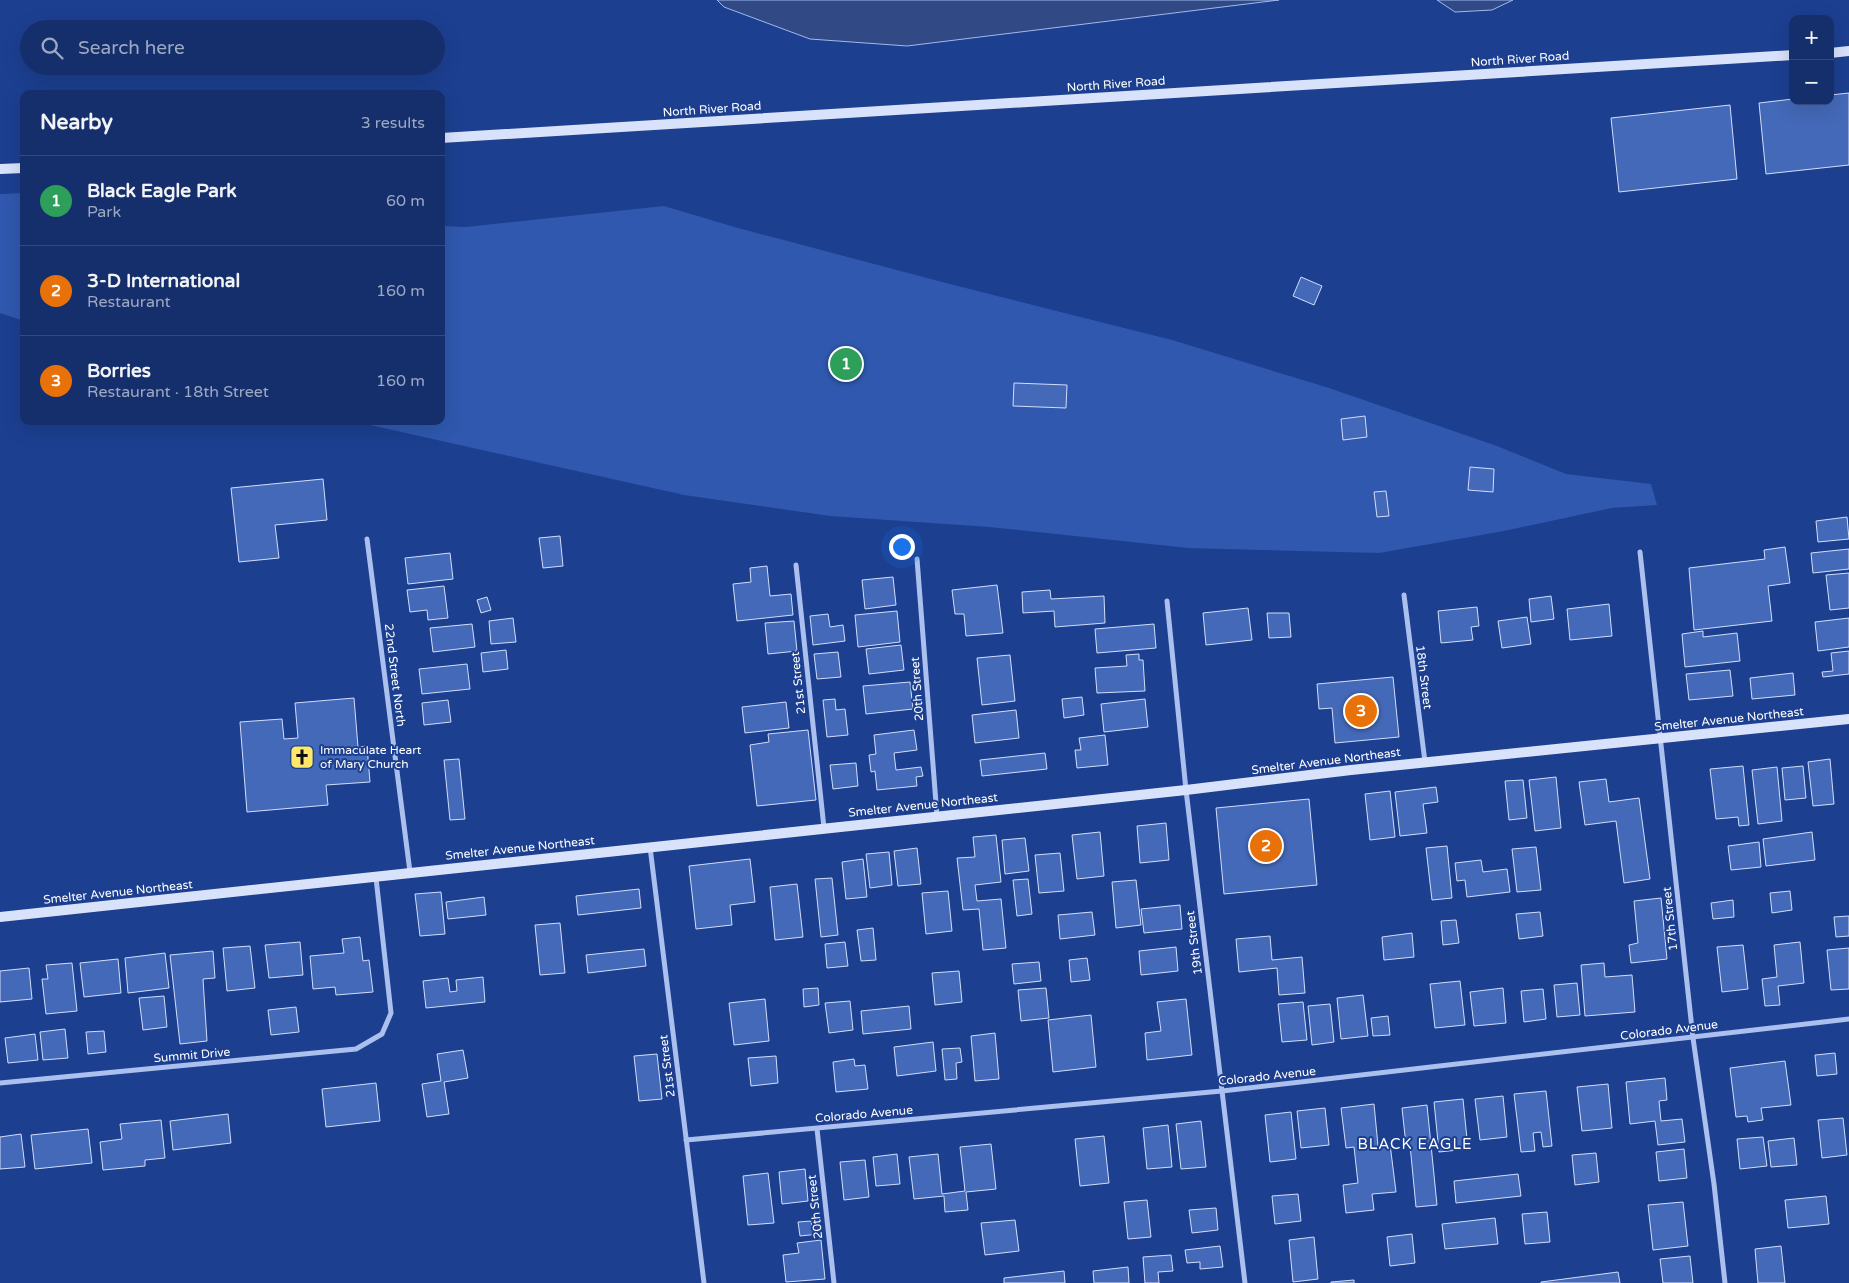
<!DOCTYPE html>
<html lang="en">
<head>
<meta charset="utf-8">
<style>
	:root { --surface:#152f6c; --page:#223b74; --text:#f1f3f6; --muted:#9da9c2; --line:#344a7f; --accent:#ea580c }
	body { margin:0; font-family:"Varela Round",sans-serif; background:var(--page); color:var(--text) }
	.controls { position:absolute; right:15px; top:15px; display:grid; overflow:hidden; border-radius:10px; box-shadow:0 5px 20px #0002 }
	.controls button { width:45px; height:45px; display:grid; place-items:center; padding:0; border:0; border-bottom:1px solid var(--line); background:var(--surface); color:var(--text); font:25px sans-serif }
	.you { position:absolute; left:901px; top:546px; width:18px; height:18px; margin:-12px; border:4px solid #fff; border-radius:50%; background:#1a73e8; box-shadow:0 0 0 8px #1a73e833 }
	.badge { display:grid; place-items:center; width:32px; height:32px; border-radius:50%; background:var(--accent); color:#fff; font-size:16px; font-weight:700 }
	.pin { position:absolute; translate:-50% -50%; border:2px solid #fff; box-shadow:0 1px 5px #0006 }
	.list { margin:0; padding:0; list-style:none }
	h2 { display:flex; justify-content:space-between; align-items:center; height:65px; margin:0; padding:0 20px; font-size:21px }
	h2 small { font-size:16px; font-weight:400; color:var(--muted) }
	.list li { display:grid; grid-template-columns:32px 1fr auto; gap:15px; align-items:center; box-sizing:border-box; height:90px; padding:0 20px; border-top:1px solid var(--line) }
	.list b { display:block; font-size:19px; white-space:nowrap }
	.list p { margin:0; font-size:16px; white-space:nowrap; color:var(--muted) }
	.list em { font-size:16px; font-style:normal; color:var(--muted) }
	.icon { flex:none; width:28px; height:28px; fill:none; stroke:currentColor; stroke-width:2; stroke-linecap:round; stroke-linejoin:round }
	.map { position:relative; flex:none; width:1849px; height:1283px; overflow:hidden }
	.search { position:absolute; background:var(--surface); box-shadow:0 5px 20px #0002; left:20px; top:20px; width:425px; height:55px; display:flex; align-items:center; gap:12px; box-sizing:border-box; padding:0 18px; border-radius:28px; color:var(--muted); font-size:19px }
	.panel { position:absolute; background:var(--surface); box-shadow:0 5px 20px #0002; left:20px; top:90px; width:425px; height:335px; border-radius:10px }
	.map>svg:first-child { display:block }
	.green { fill:#2f58ae }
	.water { fill:#314a86; stroke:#9fb9f0 }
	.building { fill:#4469b8; stroke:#d1defa }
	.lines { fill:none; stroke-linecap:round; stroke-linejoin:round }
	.street { stroke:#abc0ee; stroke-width:5 }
	.secondary { stroke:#d8e2fa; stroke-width:10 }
	.labels { text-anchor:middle; stroke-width:4; stroke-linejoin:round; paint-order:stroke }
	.street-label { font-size:12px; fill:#fff; stroke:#1c3f90 }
	.poi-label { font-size:12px; fill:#fff; stroke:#1c3f90; text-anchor:start }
	.quarter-label { font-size:15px; letter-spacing:1px; fill:#fff; stroke:#1c3f90 }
</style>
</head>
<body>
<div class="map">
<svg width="1849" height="1283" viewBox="0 0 1849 1283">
	<rect width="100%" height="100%" fill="#1c3f90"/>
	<g class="green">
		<polygon points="24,193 24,321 0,313 0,194"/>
		<polygon points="664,206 738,228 946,283 1172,340 1329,388 1497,446 1566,474 1651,484 1657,505 1612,508 1504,531 1379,553 1188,548 989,527 830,516 684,495 352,421 441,421 441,226 466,227"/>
	</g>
	<g class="water">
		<polygon points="717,0 1279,0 907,46 810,39 724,7"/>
		<polygon points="1437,0 1513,0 1492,10 1455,12"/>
	</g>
	<g class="building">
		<polygon points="1849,93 1849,165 1766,174 1759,103 1793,99 1793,101 1830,101 1830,95"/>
		<polygon points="1730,105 1737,179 1619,192 1611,118"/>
		<polygon points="1301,277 1322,286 1314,305 1293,296"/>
		<polygon points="1014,383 1067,385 1066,408 1013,406"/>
		<polygon points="1365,416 1367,437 1343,440 1341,419"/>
		<polygon points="1470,467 1494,469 1493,492 1468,490"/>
		<polygon points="323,479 327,520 275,525 279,558 239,562 231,488"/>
		<polygon points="1386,491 1389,516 1377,517 1374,492"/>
		<polygon points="1847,517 1849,539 1818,542 1816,521"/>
		<polygon points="560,536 563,566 543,568 539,538"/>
		<polygon points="1785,547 1790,583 1768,586 1772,621 1694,630 1689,568 1765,559 1764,550"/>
		<polygon points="1849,549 1849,569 1813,573 1811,553"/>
		<polygon points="450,553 453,579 408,584 405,558"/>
		<polygon points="767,566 770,596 791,594 793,615 737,621 733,584 751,582 750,568"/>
		<polygon points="1849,573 1849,608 1830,610 1826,575"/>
		<polygon points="893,577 896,605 865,609 862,580"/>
		<polygon points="997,585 1003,633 966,636 964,614 955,614 952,590"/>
		<polygon points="444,586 448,618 428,620 427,610 410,612 407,590"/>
		<polygon points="1050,590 1051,599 1104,596 1105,623 1055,627 1054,611 1023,613 1022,592"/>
		<polygon points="1551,596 1554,619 1531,622 1529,599"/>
		<polygon points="487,597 491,610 481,613 477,600"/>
		<polygon points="1609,604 1612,636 1570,640 1567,609"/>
		<polygon points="1477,607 1479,626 1471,627 1473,640 1441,643 1438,611"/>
		<polygon points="1248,608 1252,640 1206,645 1203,613"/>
		<polygon points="897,611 900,642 858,647 855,615"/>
		<polygon points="1267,613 1289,613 1291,637 1269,638"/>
		<polygon points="828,614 830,627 843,625 845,641 813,645 810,616"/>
		<polygon points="1527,617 1531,644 1502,648 1498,621"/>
		<polygon points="513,618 516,642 491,644 489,621"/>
		<polygon points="1849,618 1849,647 1818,651 1815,622"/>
		<polygon points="794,621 797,651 768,654 765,623"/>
		<polygon points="472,624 475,647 433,652 430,628"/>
		<polygon points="1154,624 1156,648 1097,653 1095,629"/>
		<polygon points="1703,631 1703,637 1737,633 1740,661 1685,667 1682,634"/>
		<polygon points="901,645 904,670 869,674 866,649"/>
		<polygon points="506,650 508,669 483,672 481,653"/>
		<polygon points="1849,651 1849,674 1823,677 1822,672 1833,671 1831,653"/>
		<polygon points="838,652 841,677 817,679 814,654"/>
		<polygon points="1139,654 1139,660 1143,660 1145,691 1097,693 1095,668 1127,666 1126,655"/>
		<polygon points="1010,655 1015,701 982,705 977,658"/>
		<polygon points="467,664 470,689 422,694 419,669"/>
		<polygon points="1730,670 1733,696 1689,700 1686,674"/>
		<polygon points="1793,673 1795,695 1752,699 1750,678"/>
		<polygon points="1393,677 1399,737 1335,743 1332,708 1319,709 1317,684"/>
		<polygon points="910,682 913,709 866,714 863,686"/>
		<polygon points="1082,697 1084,715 1064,718 1062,699"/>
		<polygon points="354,698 358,747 367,746 370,782 326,785 328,805 247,812 240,722 282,719 284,739 298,738 295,703"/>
		<polygon points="835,699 836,710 845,709 848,735 827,737 823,700"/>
		<polygon points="1145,699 1148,727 1104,732 1101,704"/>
		<polygon points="448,700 451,722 424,725 422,703"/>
		<polygon points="786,702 789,728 745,733 742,707"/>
		<polygon points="1016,710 1019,738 975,743 972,715"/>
		<polygon points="808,730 816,800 757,806 750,745 769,742 768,734"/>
		<polygon points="914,730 917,750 894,753 896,770 921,767 923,776 916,777 917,786 877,790 875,771 871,772 869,755 876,754 874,735"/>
		<polygon points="1105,735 1108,765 1077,768 1075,750 1081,750 1079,738"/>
		<polygon points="1045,753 1047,769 982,776 980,760"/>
		<polygon points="459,759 465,819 450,820 444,760"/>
		<polygon points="1830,759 1834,804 1813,806 1808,762"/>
		<polygon points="856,763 858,786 833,789 830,765"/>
		<polygon points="1743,766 1749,825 1739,826 1738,817 1716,819 1710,769"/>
		<polygon points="1803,766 1806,798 1785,800 1782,768"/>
		<polygon points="1777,767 1782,821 1758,824 1752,770"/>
		<polygon points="1556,777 1561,828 1535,831 1529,780"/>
		<polygon points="1606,779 1609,802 1639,798 1650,879 1624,883 1616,821 1585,825 1579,782"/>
		<polygon points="1523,780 1527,818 1509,820 1505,781"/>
		<polygon points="1436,787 1438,802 1423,804 1427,833 1400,836 1395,792"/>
		<polygon points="1390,791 1395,837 1370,840 1365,794"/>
		<polygon points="1309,799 1317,885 1224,894 1216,808"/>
		<polygon points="1166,823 1169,860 1140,863 1137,826"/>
		<polygon points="1100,832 1104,876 1077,879 1072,835"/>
		<polygon points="1812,832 1815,860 1766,866 1763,839"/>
		<polygon points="996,835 1001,882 975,885 977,901 1001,899 1006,948 983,950 979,909 963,910 957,858 975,857 973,837"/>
		<polygon points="1025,838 1029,871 1005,874 1002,840"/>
		<polygon points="1759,842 1761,867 1731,870 1728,846"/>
		<polygon points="1447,846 1452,898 1432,900 1426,848"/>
		<polygon points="1536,847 1541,890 1517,892 1512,849"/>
		<polygon points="917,848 921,884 898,886 894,851"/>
		<polygon points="889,852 892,885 870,888 866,854"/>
		<polygon points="1060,853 1064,891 1039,893 1035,855"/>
		<polygon points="750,859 755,902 730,905 732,925 696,929 689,866"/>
		<polygon points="863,859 867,897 846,899 842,862"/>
		<polygon points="1481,860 1483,872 1507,869 1510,892 1467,897 1465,880 1457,881 1455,863"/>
		<polygon points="832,878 838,935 821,937 815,879"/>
		<polygon points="1028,879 1032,914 1017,916 1013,880"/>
		<polygon points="1136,880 1141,925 1116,928 1112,882"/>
		<polygon points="797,884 803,937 775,940 770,887"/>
		<polygon points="639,889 641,908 578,915 576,896"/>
		<polygon points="948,891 952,931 926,934 922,893"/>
		<polygon points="1790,891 1792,910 1772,913 1770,893"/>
		<polygon points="441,892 445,934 420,936 415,894"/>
		<polygon points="484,897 486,915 448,919 446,902"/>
		<polygon points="1661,898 1667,959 1631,963 1629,945 1638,943 1634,901"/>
		<polygon points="1733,900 1734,917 1713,919 1711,903"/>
		<polygon points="1180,905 1182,929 1144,933 1141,909"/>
		<polygon points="1092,912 1095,935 1060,939 1058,915"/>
		<polygon points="1540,912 1543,936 1519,939 1516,914"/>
		<polygon points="1849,916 1849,936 1836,937 1834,917"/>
		<polygon points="1456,920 1459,943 1443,945 1441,921"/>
		<polygon points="560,923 565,973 540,975 535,925"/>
		<polygon points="873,928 876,960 861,961 857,930"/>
		<polygon points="1412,933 1414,957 1384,960 1382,937"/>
		<polygon points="1270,936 1272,960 1302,957 1305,993 1279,995 1277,968 1239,972 1236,939"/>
		<polygon points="360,937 363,961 369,960 373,992 336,995 335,987 313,989 310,956 344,953 342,939"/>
		<polygon points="300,942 303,975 269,978 265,945"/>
		<polygon points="845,942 848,966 827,968 825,944"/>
		<polygon points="1800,942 1804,983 1778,986 1780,1005 1765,1006 1762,979 1777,977 1774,945"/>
		<polygon points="1743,945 1748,989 1722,992 1717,947"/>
		<polygon points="250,946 255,988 227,991 223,948"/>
		<polygon points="1176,947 1178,971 1141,975 1139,951"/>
		<polygon points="1849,948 1849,989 1831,990 1827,950"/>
		<polygon points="644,949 646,966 588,973 586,955"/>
		<polygon points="213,951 215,978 203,979 207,1041 180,1044 170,955"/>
		<polygon points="165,953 169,988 128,993 125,958"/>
		<polygon points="1087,958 1090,980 1071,982 1069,960"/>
		<polygon points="118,959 121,993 84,997 80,963"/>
		<polygon points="1039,962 1041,981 1014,984 1012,964"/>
		<polygon points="72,963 77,1011 46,1014 42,979 48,979 46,965"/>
		<polygon points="1604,963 1605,977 1632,975 1635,1012 1585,1016 1581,965"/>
		<polygon points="29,968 32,999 0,1002 0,971"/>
		<polygon points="959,971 962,1002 935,1005 932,973"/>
		<polygon points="483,977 485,1002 426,1008 423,981 448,978 450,992 457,991 456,980"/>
		<polygon points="1460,981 1465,1025 1435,1028 1430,984"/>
		<polygon points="1577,983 1580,1015 1557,1017 1554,985"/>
		<polygon points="818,988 819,1005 804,1007 803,989"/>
		<polygon points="1046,988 1049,1018 1021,1021 1018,990"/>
		<polygon points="1503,988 1506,1023 1474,1026 1470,992"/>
		<polygon points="1543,989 1546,1019 1524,1022 1521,991"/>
		<polygon points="1363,995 1368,1036 1341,1039 1337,998"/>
		<polygon points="164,996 167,1027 143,1030 139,998"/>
		<polygon points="765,999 769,1041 734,1045 729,1003"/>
		<polygon points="1186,999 1192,1055 1147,1060 1145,1033 1161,1031 1157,1002"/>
		<polygon points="850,1001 853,1030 829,1033 825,1003"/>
		<polygon points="1303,1002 1307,1040 1282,1042 1278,1004"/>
		<polygon points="1330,1004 1334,1042 1312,1045 1308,1006"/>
		<polygon points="909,1006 911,1029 863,1034 861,1011"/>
		<polygon points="296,1007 299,1032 271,1035 268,1010"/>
		<polygon points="1091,1015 1096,1067 1053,1072 1048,1020"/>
		<polygon points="1388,1016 1390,1035 1373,1036 1371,1018"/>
		<polygon points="65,1029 68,1058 43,1060 40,1032"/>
		<polygon points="104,1031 106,1052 88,1054 86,1032"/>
		<polygon points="995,1033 999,1079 975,1081 971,1036"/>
		<polygon points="35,1034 38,1060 8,1063 5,1038"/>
		<polygon points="933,1042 936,1071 897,1076 894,1047"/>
		<polygon points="960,1048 962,1062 956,1063 957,1079 945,1080 942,1049"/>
		<polygon points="463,1050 468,1078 444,1082 449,1114 427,1117 422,1084 441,1081 437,1054"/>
		<polygon points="1835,1053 1837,1074 1817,1076 1815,1055"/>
		<polygon points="657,1054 662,1099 639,1101 634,1056"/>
		<polygon points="776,1056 778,1083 751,1086 748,1058"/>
		<polygon points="854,1059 855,1066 865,1065 868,1089 836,1092 833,1062"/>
		<polygon points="1785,1061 1791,1105 1761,1108 1763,1120 1748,1122 1747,1116 1736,1117 1730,1068"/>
		<polygon points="1665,1078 1667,1100 1659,1101 1661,1121 1682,1119 1685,1142 1658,1145 1655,1121 1630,1124 1626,1082"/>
		<polygon points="376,1083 380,1121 326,1127 322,1089"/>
		<polygon points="1608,1084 1612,1128 1582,1131 1577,1087"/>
		<polygon points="1546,1091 1552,1146 1543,1147 1541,1132 1533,1133 1535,1151 1521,1152 1514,1094"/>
		<polygon points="1503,1096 1507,1137 1480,1140 1475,1099"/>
		<polygon points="1463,1099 1468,1149 1439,1152 1434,1102"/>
		<polygon points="1374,1104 1378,1146 1390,1144 1396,1192 1372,1194 1374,1210 1346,1213 1343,1185 1358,1183 1354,1147 1346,1148 1341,1108"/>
		<polygon points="1427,1105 1437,1205 1416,1207 1410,1145 1406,1145 1402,1108"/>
		<polygon points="1325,1108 1329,1145 1301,1148 1297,1111"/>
		<polygon points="1291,1112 1296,1159 1270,1162 1265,1115"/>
		<polygon points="228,1114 231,1143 173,1150 170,1121"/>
		<polygon points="1843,1118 1847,1155 1822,1158 1818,1120"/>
		<polygon points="161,1120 165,1158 145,1160 145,1166 103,1170 100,1142 122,1139 120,1124"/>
		<polygon points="1201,1121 1206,1167 1181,1169 1176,1124"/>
		<polygon points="1168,1125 1172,1167 1147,1169 1143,1128"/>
		<polygon points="88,1129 92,1163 35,1169 31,1135"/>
		<polygon points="21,1134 25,1167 0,1169 0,1137"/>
		<polygon points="1104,1136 1109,1183 1080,1186 1075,1139"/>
		<polygon points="1763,1137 1767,1166 1740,1169 1737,1139"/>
		<polygon points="1794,1138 1797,1165 1771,1167 1768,1141"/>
		<polygon points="991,1144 996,1189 966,1192 968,1210 945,1212 944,1196 914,1199 909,1157 938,1154 942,1194 965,1191 960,1147"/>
		<polygon points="1684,1149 1687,1178 1659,1181 1656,1152"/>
		<polygon points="1596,1153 1599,1182 1575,1185 1572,1155"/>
		<polygon points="897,1154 900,1184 876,1186 873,1157"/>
		<polygon points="865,1160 869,1197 844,1200 840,1162"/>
		<polygon points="805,1169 808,1201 782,1204 779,1172"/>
		<polygon points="768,1173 774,1223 748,1225 743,1176"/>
		<polygon points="1518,1174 1521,1196 1456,1203 1454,1181"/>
		<polygon points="1298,1194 1301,1221 1275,1224 1272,1196"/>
		<polygon points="1826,1196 1829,1224 1788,1228 1785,1200"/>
		<polygon points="1147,1200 1151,1237 1128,1239 1124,1202"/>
		<polygon points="1683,1202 1688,1246 1653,1250 1648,1205"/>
		<polygon points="1216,1208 1218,1230 1192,1233 1189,1210"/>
		<polygon points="1547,1212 1550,1242 1525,1244 1522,1214"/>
		<polygon points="1495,1218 1498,1244 1445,1249 1442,1224"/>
		<polygon points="1015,1220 1019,1251 985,1255 981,1223"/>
		<polygon points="811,1221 812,1226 818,1225 819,1234 800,1236 798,1222"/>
		<polygon points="1412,1234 1415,1263 1390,1266 1387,1237"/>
		<polygon points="1314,1237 1318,1279 1293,1282 1289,1240"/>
		<polygon points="821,1240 825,1279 786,1282 783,1255 799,1253 797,1243"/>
		<polygon points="1220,1246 1223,1267 1200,1269 1200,1262 1187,1263 1185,1250"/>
		<polygon points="1781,1246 1785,1283 1758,1283 1755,1249"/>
		<polygon points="1171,1255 1173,1271 1158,1272 1159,1283 1145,1283 1143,1257"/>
		<polygon points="1690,1256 1693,1283 1663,1283 1660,1259"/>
		<polygon points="1128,1267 1129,1283 1094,1283 1093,1271"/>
		<polygon points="1064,1271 1065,1283 1004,1283 1004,1278"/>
		<polygon points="1618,1272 1620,1283 1541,1283 1541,1282"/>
		<polygon points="1354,1280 1354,1283 1331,1283 1331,1282"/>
	</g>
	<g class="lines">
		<g class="street">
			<polyline points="367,539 410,872"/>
			<polyline points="1640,552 1693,1038 1714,1184 1725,1283"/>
			<polyline points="917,559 937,816"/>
			<polyline points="796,565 824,828"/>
			<polyline points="1404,595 1425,762"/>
			<polyline points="1167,601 1186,790 1245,1283"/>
			<polyline points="650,847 704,1283"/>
			<polyline points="0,1083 356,1049 382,1034 391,1013 376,878"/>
			<polyline points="817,1129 834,1283"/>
			<polyline points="686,1140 1222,1091 1849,1019"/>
		</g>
		<g class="secondary">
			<polyline points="1830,53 1849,51"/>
			<polyline points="441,138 1793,55"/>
			<polyline points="0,169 24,168"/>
			<polyline points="0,917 1186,790 1351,770 1849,719"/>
		</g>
	</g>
	<defs>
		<g id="church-square" transform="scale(1.25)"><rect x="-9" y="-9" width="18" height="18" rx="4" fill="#fee769" stroke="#1c3f90"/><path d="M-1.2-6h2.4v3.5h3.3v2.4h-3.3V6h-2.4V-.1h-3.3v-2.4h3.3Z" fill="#111"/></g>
	</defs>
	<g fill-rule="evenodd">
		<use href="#church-square" x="302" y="757"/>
	</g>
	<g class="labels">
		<g class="street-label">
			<text transform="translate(1520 59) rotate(-4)" y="4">North River Road</text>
			<text transform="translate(1116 84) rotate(-4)" y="4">North River Road</text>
			<text transform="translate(712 109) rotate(-4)" y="4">North River Road</text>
			<text transform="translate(395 675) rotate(83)" y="4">22nd Street North</text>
			<text transform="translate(1424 677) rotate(83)" y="4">18th Street</text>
			<text transform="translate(798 683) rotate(-96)" y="4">21st Street</text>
			<text transform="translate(917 689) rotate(-94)" y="4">20th Street</text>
			<text transform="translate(1729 719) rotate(-6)" y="4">Smelter Avenue Northeast</text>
			<text transform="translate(1326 761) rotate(-7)" y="4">Smelter Avenue Northeast</text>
			<text transform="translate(923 805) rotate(-6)" y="4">Smelter Avenue Northeast</text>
			<text transform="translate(520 848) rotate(-6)" y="4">Smelter Avenue Northeast</text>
			<text transform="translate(118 892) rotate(-6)" y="4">Smelter Avenue Northeast</text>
			<text transform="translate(1670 919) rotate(-96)" y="4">17th Street</text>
			<text transform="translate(1194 943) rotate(-97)" y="4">19th Street</text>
			<text transform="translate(1669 1030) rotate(-7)" y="4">Colorado Avenue</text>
			<text transform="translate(192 1055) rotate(-5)" y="4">Summit Drive</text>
			<text transform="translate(667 1066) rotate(-97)" y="4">21st Street</text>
			<text transform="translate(1267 1076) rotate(-6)" y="4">Colorado Avenue</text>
			<text transform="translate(864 1114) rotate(-5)" y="4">Colorado Avenue</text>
			<text transform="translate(815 1207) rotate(-96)" y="4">20th Street</text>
		</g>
		<g class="poi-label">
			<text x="320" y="754">Immaculate Heart<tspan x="320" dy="14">of Mary Church</tspan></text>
		</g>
		<g class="quarter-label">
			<text x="1415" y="1149">BLACK EAGLE</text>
		</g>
	</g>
</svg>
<div class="controls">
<button>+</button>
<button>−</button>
</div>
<div class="you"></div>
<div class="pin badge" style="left:846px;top:364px;background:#2e9e5b">1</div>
<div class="pin badge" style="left:1266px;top:846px;background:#e8710a">2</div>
<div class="pin badge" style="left:1361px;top:711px;background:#e8710a">3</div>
<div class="search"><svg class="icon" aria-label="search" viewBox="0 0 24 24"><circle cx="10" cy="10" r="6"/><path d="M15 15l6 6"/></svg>Search here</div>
<section class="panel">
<h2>Nearby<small>3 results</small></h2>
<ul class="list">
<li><span class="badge" style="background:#2e9e5b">1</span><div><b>Black Eagle Park</b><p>Park</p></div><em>60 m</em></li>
<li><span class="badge" style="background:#e8710a">2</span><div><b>3-D International</b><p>Restaurant</p></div><em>160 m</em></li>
<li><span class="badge" style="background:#e8710a">3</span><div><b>Borries</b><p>Restaurant · 18th Street</p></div><em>160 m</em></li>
</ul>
</section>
</div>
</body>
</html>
